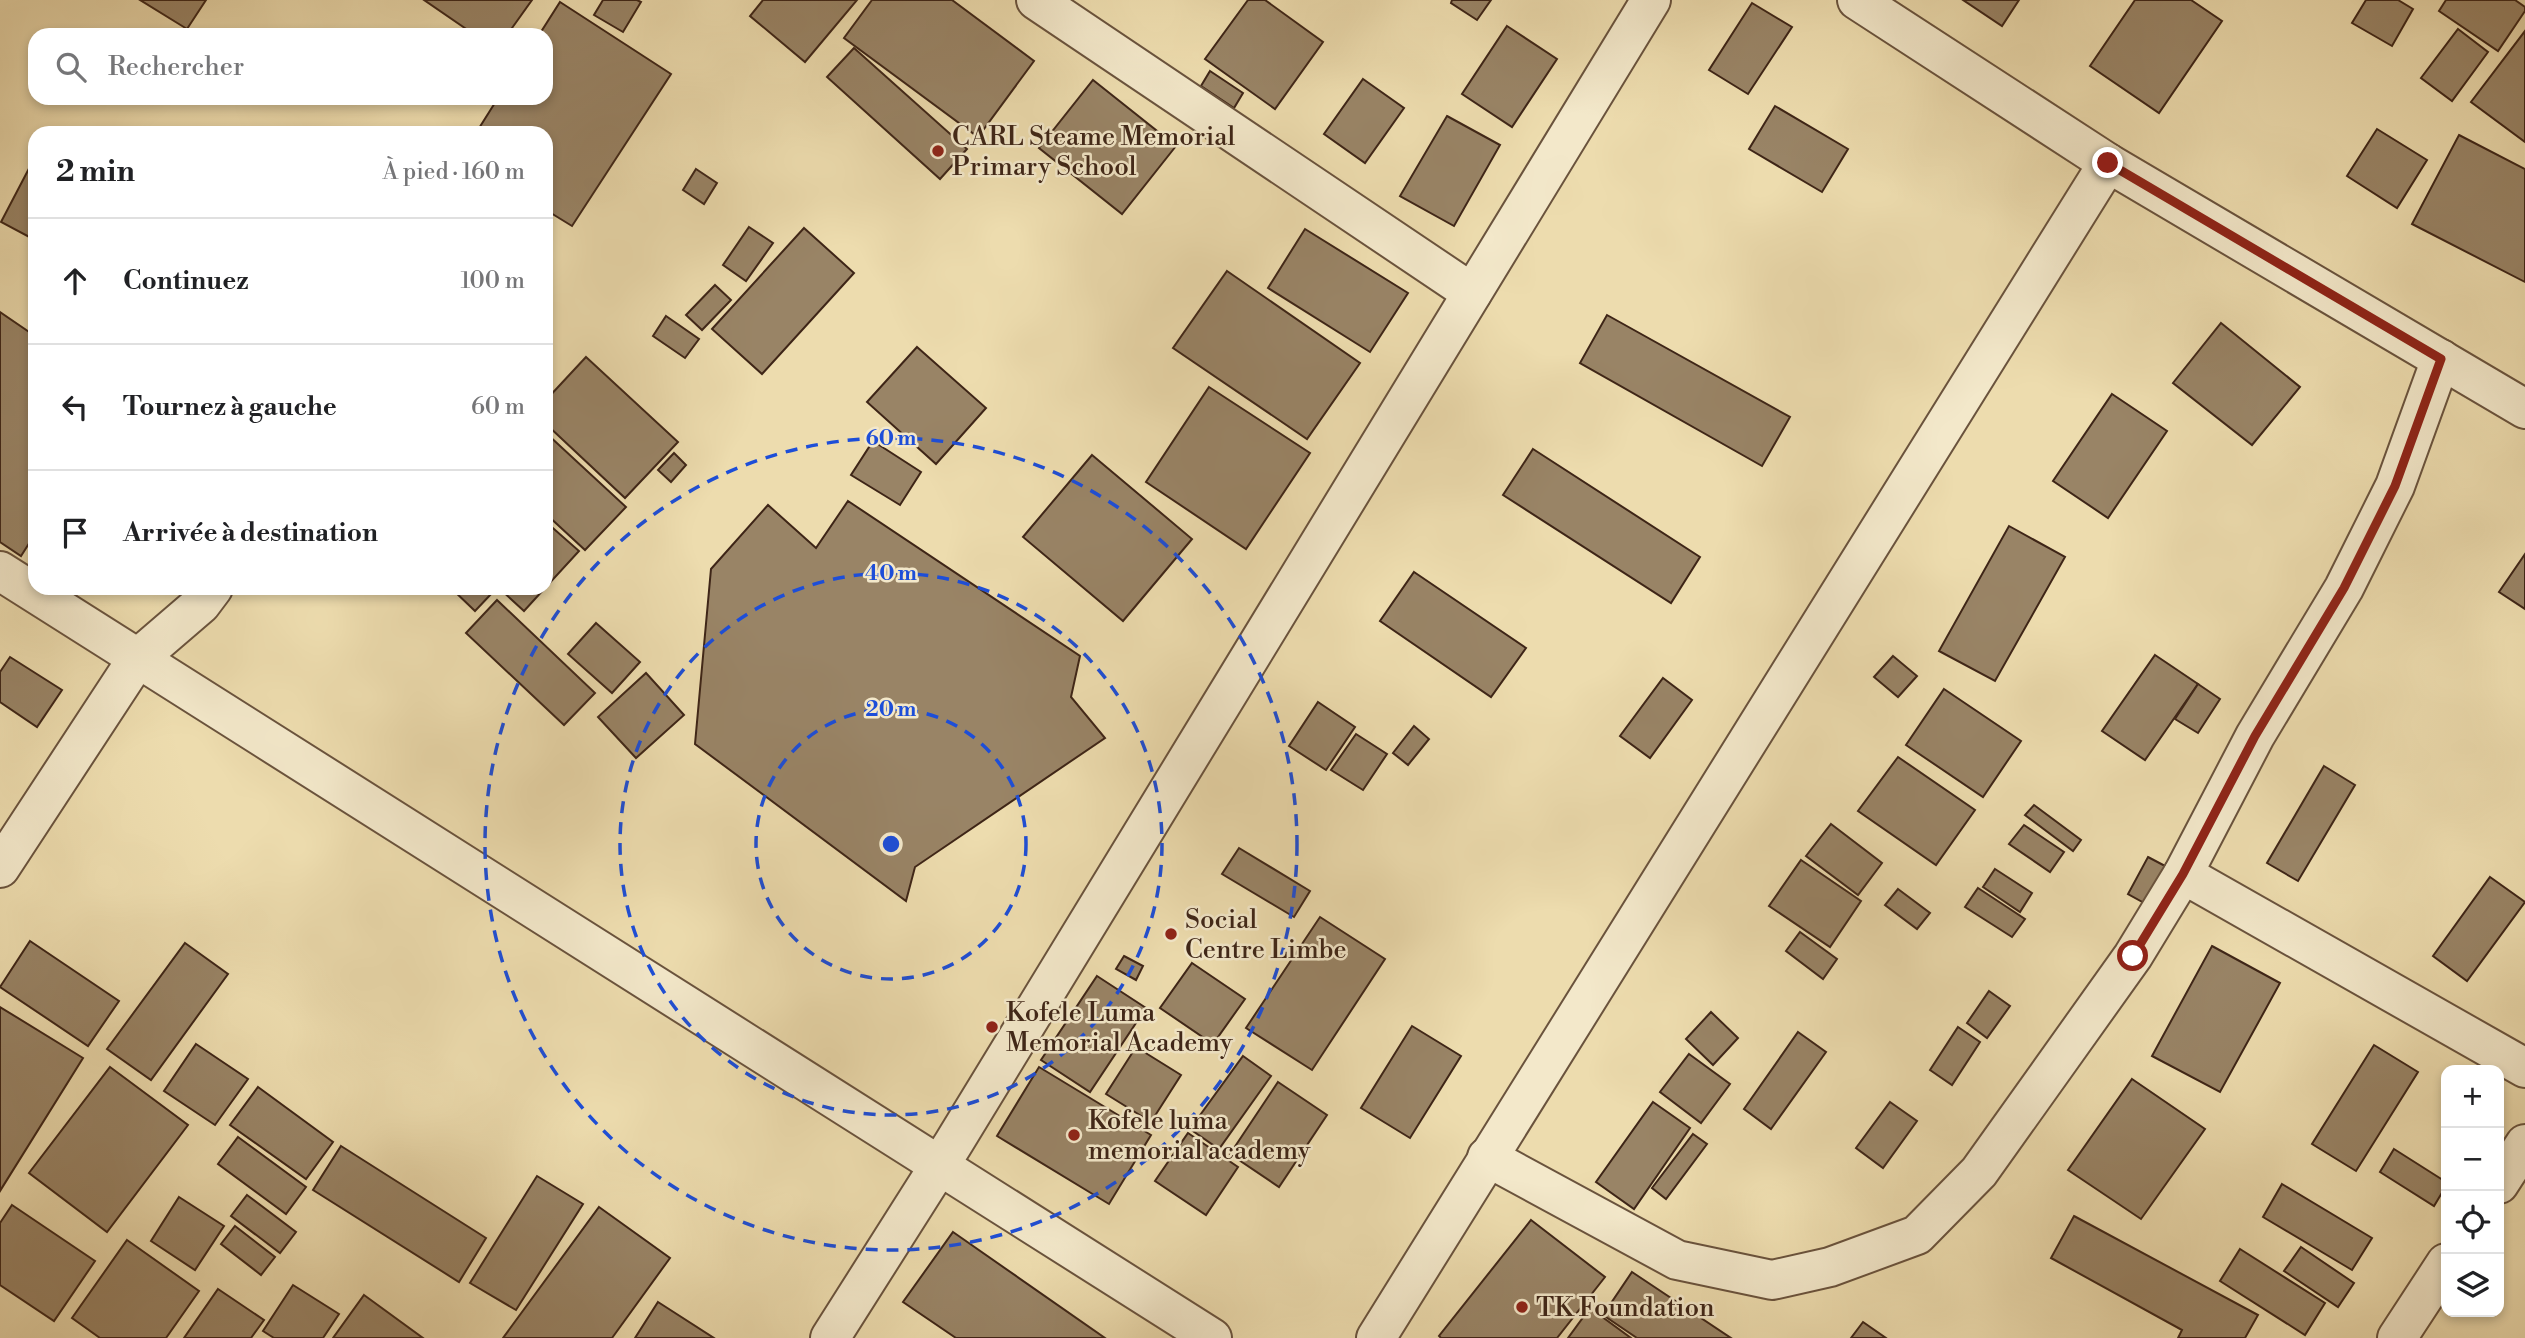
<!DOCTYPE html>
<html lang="fr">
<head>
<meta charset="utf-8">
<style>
	:root { --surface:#fff; --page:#f2f2f2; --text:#202124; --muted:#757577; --line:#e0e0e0 }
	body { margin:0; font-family:"Libre Bodoni",serif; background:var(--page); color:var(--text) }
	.controls { position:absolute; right:21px; bottom:21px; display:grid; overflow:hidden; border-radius:14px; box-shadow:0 4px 10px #0003 }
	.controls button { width:63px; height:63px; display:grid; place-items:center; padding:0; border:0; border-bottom:2px solid var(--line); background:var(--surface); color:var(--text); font:35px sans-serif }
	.stop { position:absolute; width:21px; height:21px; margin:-16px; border:5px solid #8f2418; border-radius:50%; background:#fff }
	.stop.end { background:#8f2418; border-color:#fff; box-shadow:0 2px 7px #0008 }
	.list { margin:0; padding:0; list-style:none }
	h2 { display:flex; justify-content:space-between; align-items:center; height:91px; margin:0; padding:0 28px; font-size:30px }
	h2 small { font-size:23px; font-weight:400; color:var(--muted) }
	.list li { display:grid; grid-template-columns:46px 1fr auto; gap:21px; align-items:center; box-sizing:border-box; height:126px; padding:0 28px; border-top:2px solid var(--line) }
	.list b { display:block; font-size:26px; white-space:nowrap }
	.list em { font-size:23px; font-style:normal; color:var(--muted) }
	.icon { flex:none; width:38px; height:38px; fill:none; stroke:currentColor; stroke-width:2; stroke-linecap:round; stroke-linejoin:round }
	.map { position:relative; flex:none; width:2525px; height:1338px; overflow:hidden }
	.search { position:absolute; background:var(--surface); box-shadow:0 4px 10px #0003; left:28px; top:28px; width:525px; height:77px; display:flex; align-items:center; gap:18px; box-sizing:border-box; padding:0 24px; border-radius:21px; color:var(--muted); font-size:26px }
	.panel { position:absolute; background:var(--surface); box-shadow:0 4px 10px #0003; left:28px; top:126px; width:525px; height:469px; border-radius:21px }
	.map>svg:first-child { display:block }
	.building { fill:#998466; stroke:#3e2517; stroke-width:2 }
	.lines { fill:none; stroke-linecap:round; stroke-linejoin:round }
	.minor-casing { stroke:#6a533d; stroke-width:42 }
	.tertiary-casing { stroke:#6a533d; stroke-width:42 }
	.minor { stroke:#f3e8ca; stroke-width:38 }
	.tertiary { stroke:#f3e8ca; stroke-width:38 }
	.route { stroke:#8f2418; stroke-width:9 }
	.ring { fill:none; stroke:#1d4ed8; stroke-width:3.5; stroke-dasharray:12 9 }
	.poi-dot { fill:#8f2418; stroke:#f3e8ca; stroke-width:2.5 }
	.labels { text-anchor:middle; stroke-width:5; stroke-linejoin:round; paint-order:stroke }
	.poi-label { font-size:26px; fill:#3e2517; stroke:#f3e8ca; text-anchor:start }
	.centre { fill:#1d4ed8; stroke:#f3e8ca; stroke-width:3.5 }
	.ring-label { font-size:21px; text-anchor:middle; font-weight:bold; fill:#1d4ed8; stroke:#f3e8ca; stroke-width:5; stroke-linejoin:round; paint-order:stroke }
</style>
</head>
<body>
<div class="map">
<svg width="2525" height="1338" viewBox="0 0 2525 1338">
	<rect width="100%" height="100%" fill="#eddcae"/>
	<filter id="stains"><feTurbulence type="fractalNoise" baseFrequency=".00286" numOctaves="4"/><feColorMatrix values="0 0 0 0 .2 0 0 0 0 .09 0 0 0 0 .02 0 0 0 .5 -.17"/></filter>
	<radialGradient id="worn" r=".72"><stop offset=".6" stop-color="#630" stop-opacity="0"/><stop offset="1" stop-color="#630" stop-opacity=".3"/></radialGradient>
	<g class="building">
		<polygon points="140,0 206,0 187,29"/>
		<polygon points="424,0 532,0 507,35 475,35"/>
		<polygon points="603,0 637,0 641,2 623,32 594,15"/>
		<polygon points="763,0 857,0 805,62 750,16"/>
		<polygon points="872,0 952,0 1034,61 978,137 844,38"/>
		<polygon points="1248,0 1265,0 1323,42 1275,109 1205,59"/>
		<polygon points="1452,0 1491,0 1477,20 1451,3"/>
		<polygon points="1963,0 2019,0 2002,26"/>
		<polygon points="2135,0 2191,0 2222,21 2159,113 2090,66"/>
		<polygon points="2366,0 2398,0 2413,9 2392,46 2352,23"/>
		<polygon points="2446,0 2515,0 2525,7 2525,11 2498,51 2439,11"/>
		<polygon points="560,2 671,74 572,226 546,210 546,133 476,133 498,98 546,98 546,35 539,35"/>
		<polygon points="1752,3 1792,27 1748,94 1709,70"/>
		<polygon points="1507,26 1557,59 1512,127 1462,94"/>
		<polygon points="2458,29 2488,52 2452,101 2421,78"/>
		<polygon points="2525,31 2525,142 2471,102"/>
		<polygon points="854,48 967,149 940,179 827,77"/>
		<polygon points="1210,71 1243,93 1234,108 1201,86"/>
		<polygon points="1363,79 1404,108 1365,163 1324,134"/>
		<polygon points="1093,80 1176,146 1122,214 1039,148"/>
		<polygon points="1775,106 1848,149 1822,192 1749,149"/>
		<polygon points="1447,116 1500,145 1454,226 1400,196"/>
		<polygon points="2377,129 2427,160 2397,208 2347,176"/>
		<polygon points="2459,135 2525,169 2525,282 2412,224"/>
		<polygon points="35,157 35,240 1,222"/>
		<polygon points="696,169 717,183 704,204 683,190"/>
		<polygon points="749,227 773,243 746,281 723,265"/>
		<polygon points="804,228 854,273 762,374 712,329"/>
		<polygon points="1305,229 1408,293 1370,352 1268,288"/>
		<polygon points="1227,271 1360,363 1307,439 1173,348"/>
		<polygon points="715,285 731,300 702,330 686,315"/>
		<polygon points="0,312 35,336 35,534 21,556 0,542"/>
		<polygon points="1607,315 1790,417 1762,466 1580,363"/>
		<polygon points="666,316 699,339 685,358 653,336"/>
		<polygon points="2221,323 2300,387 2252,445 2173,383"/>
		<polygon points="917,347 986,408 936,464 867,402"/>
		<polygon points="586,357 678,442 625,498 546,424 546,400"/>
		<polygon points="1209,387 1310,453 1246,549 1146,482"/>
		<polygon points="2112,394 2167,431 2108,518 2053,481"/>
		<polygon points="546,433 626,507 585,550 546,514"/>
		<polygon points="873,441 921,472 900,505 851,475"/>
		<polygon points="1533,449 1700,557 1671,603 1503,495"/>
		<polygon points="674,453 686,465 671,482 658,470"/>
		<polygon points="1092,455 1192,539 1123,621 1023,537"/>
		<polygon points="848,501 1080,656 1071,697 1105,738 915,867 906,901 695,744 711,569 768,505 816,548"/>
		<polygon points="546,522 579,551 546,587"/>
		<polygon points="2009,526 2065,557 1995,681 1939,651"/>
		<polygon points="2525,554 2525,609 2499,592"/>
		<polygon points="1414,572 1526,648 1491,697 1380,621"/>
		<polygon points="451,588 489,588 493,592 475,611"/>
		<polygon points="499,588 545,588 524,611"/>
		<polygon points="497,600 595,693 564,725 466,633"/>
		<polygon points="596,623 640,662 612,693 568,654"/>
		<polygon points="2155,655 2198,684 2145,760 2102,731"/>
		<polygon points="1893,656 1917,676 1898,697 1874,677"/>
		<polygon points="10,657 62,690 37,727 0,702 0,672"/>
		<polygon points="646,673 684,715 636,758 598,717"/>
		<polygon points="1663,678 1692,700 1650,758 1620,736"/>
		<polygon points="2198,684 2220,699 2198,733 2175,719"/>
		<polygon points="1944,689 2021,741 1983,797 1906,745"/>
		<polygon points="1318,702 1355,727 1326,770 1289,746"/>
		<polygon points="1414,726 1429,739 1408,765 1393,753"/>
		<polygon points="1356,734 1387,754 1363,790 1331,770"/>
		<polygon points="1898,757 1975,810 1936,865 1858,811"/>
		<polygon points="2324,766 2355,785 2298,881 2267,863"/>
		<polygon points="2034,805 2081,840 2073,851 2025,815"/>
		<polygon points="1831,824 1882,863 1858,895 1806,856"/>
		<polygon points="2024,825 2064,852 2050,872 2009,844"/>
		<polygon points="1239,848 1310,891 1294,917 1222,874"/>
		<polygon points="2148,857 2167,867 2146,904 2128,894"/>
		<polygon points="1801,860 1861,901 1830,947 1769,906"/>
		<polygon points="1995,869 2032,893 2020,912 1983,887"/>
		<polygon points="2490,877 2525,902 2467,981 2433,956"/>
		<polygon points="1978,888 2025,919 2012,937 1965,907"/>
		<polygon points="1898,889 1930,913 1917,929 1885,905"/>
		<polygon points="1320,917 1385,959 1312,1070 1246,1028"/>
		<polygon points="1800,932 1837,959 1823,979 1786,951"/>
		<polygon points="30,941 119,1001 88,1046 0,987"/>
		<polygon points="185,943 228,974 151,1080 107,1049"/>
		<polygon points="2212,946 2280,983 2220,1092 2152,1056"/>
		<polygon points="1124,956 1143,966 1136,980 1116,969"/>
		<polygon points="1192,963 1245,999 1213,1044 1160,1008"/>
		<polygon points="1097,976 1146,1008 1090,1092 1041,1060"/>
		<polygon points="1989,991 2010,1006 1987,1038 1967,1023"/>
		<polygon points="0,1007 83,1058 0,1191"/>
		<polygon points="1711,1012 1738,1038 1713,1065 1686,1039"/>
		<polygon points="1412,1026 1461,1056 1410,1138 1361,1108"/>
		<polygon points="1958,1027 1980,1042 1952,1085 1930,1070"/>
		<polygon points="1798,1032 1826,1052 1771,1129 1744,1109"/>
		<polygon points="196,1044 248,1079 215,1125 164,1091"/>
		<polygon points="2374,1045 2418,1072 2356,1171 2312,1144"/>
		<polygon points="1136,1047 1181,1075 1151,1122 1106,1094"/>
		<polygon points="1689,1054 1730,1084 1701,1123 1660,1092"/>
		<polygon points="1243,1056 1271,1076 1219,1149 1190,1129"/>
		<polygon points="110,1067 188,1125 107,1232 29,1173"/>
		<polygon points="1039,1067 1151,1135 1109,1204 997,1136"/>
		<polygon points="2132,1079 2205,1129 2141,1219 2068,1170"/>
		<polygon points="1278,1082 1327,1115 1279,1187 1230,1154"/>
		<polygon points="258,1087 333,1142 306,1179 230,1125"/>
		<polygon points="1653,1102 1690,1128 1634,1209 1596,1182"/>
		<polygon points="1890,1102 1917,1121 1883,1168 1856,1148"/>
		<polygon points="1188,1133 1238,1167 1206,1215 1155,1181"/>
		<polygon points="1693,1134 1707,1144 1666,1199 1652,1188"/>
		<polygon points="238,1137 306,1187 286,1214 218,1164"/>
		<polygon points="341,1146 486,1238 459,1282 313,1190"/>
		<polygon points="2394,1149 2446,1182 2446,1186 2434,1206 2380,1172"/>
		<polygon points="537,1176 583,1204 516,1310 470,1283"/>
		<polygon points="2282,1184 2372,1238 2352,1270 2263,1217"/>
		<polygon points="247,1195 296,1232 280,1253 231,1216"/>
		<polygon points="179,1197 224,1226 195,1270 151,1241"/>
		<polygon points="12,1205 95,1261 54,1321 0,1285 0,1223"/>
		<polygon points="599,1207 670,1258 612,1338 503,1338"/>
		<polygon points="2074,1216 2258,1315 2245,1338 2178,1338 2182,1330 2051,1258"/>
		<polygon points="1531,1220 1605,1277 1557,1338 1441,1338 1439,1336"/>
		<polygon points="235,1226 275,1257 261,1275 221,1244"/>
		<polygon points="953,1232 1105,1338 956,1338 903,1302"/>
		<polygon points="127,1240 199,1291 166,1338 100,1338 72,1318"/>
		<polygon points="2301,1247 2354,1283 2338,1307 2284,1271"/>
		<polygon points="2240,1249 2325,1303 2305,1335 2220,1281"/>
		<polygon points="1632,1272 1731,1338 1637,1338 1603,1315"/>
		<polygon points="293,1285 339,1314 323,1338 274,1338 263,1331"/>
		<polygon points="218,1289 264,1320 251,1338 184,1338"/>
		<polygon points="364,1295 423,1338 333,1338"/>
		<polygon points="658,1302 714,1338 635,1338"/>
		<polygon points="1590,1308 1631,1338 1568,1338"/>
		<polygon points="1863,1322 1886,1338 1851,1338"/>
	</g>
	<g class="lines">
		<g class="minor-casing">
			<g id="minor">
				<polyline points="1036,0 1472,293"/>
				<polyline points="1857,0 2108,163 2525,409"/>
				<polyline points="0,868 137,659 201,604 213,588"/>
				<polyline points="2183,874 2255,736 2344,588 2395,486 2441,359"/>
				<polyline points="1487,1157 1677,1260 1772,1280 1830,1267 1917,1235 1979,1172 2133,956 2183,874 2525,1068"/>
				<polyline points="2499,1184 2525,1144"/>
				<polyline points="830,1338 953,1144 1651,0"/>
				<polyline points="1376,1338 2108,163"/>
				<polyline points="2397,1338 2446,1263"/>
			</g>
		</g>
		<g class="tertiary-casing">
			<polyline id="tertiary" points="0,571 1212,1338"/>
		</g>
		<use href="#minor" class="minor"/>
		<use href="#tertiary" class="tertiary"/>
	</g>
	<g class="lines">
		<polyline class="route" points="2108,163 2441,359 2395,486 2344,588 2255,736 2183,874 2133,956"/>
	</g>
	<g class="ring">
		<circle cx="891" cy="844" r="135"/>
		<circle cx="891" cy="844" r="271"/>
		<circle cx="891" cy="844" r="406"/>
	</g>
	<g class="poi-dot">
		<circle cx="938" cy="151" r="7"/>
		<circle cx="1171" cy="934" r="7"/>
		<circle cx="992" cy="1027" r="7"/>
		<circle cx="1074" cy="1135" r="7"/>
		<circle cx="1522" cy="1307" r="7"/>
	</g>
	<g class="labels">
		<g class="poi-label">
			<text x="952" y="145">CARL Steame Memorial<tspan x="952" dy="30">Primary School</tspan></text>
			<text x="1185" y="928">Social<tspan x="1185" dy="30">Centre Limbe</tspan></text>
			<text x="1006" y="1021">Kofele Luma<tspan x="1006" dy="30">Memorial Academy</tspan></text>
			<text x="1088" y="1129">Kofele luma<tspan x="1088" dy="30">memorial academy</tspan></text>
			<text x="1536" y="1316">TK Foundation</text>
		</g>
	</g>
	<circle cx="891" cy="844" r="10" class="centre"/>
	<g class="ring-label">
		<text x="891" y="445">60 m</text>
		<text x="891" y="580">40 m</text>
		<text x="891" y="716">20 m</text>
	</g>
	<rect width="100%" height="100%" filter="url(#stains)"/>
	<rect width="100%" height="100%" fill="url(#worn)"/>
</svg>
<div class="controls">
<button>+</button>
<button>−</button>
<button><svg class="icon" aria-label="locate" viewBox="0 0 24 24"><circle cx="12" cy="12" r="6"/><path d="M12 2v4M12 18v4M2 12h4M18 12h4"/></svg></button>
<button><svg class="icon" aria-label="layers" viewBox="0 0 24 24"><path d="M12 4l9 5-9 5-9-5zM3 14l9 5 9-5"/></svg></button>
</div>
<div class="stop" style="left:2133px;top:956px"></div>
<div class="stop end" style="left:2108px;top:163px"></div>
<div class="search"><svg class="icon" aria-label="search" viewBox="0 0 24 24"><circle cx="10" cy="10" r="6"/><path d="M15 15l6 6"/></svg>Rechercher</div>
<section class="panel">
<h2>2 min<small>À pied · 160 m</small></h2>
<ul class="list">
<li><svg class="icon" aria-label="ahead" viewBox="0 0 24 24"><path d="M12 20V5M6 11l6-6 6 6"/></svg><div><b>Continuez</b></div><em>100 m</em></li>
<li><svg class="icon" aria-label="left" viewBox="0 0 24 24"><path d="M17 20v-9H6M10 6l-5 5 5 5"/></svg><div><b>Tournez à gauche</b></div><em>60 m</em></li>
<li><svg class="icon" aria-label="arrive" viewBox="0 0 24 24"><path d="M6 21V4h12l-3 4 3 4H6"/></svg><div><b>Arrivée à destination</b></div></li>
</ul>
</section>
</div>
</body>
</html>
